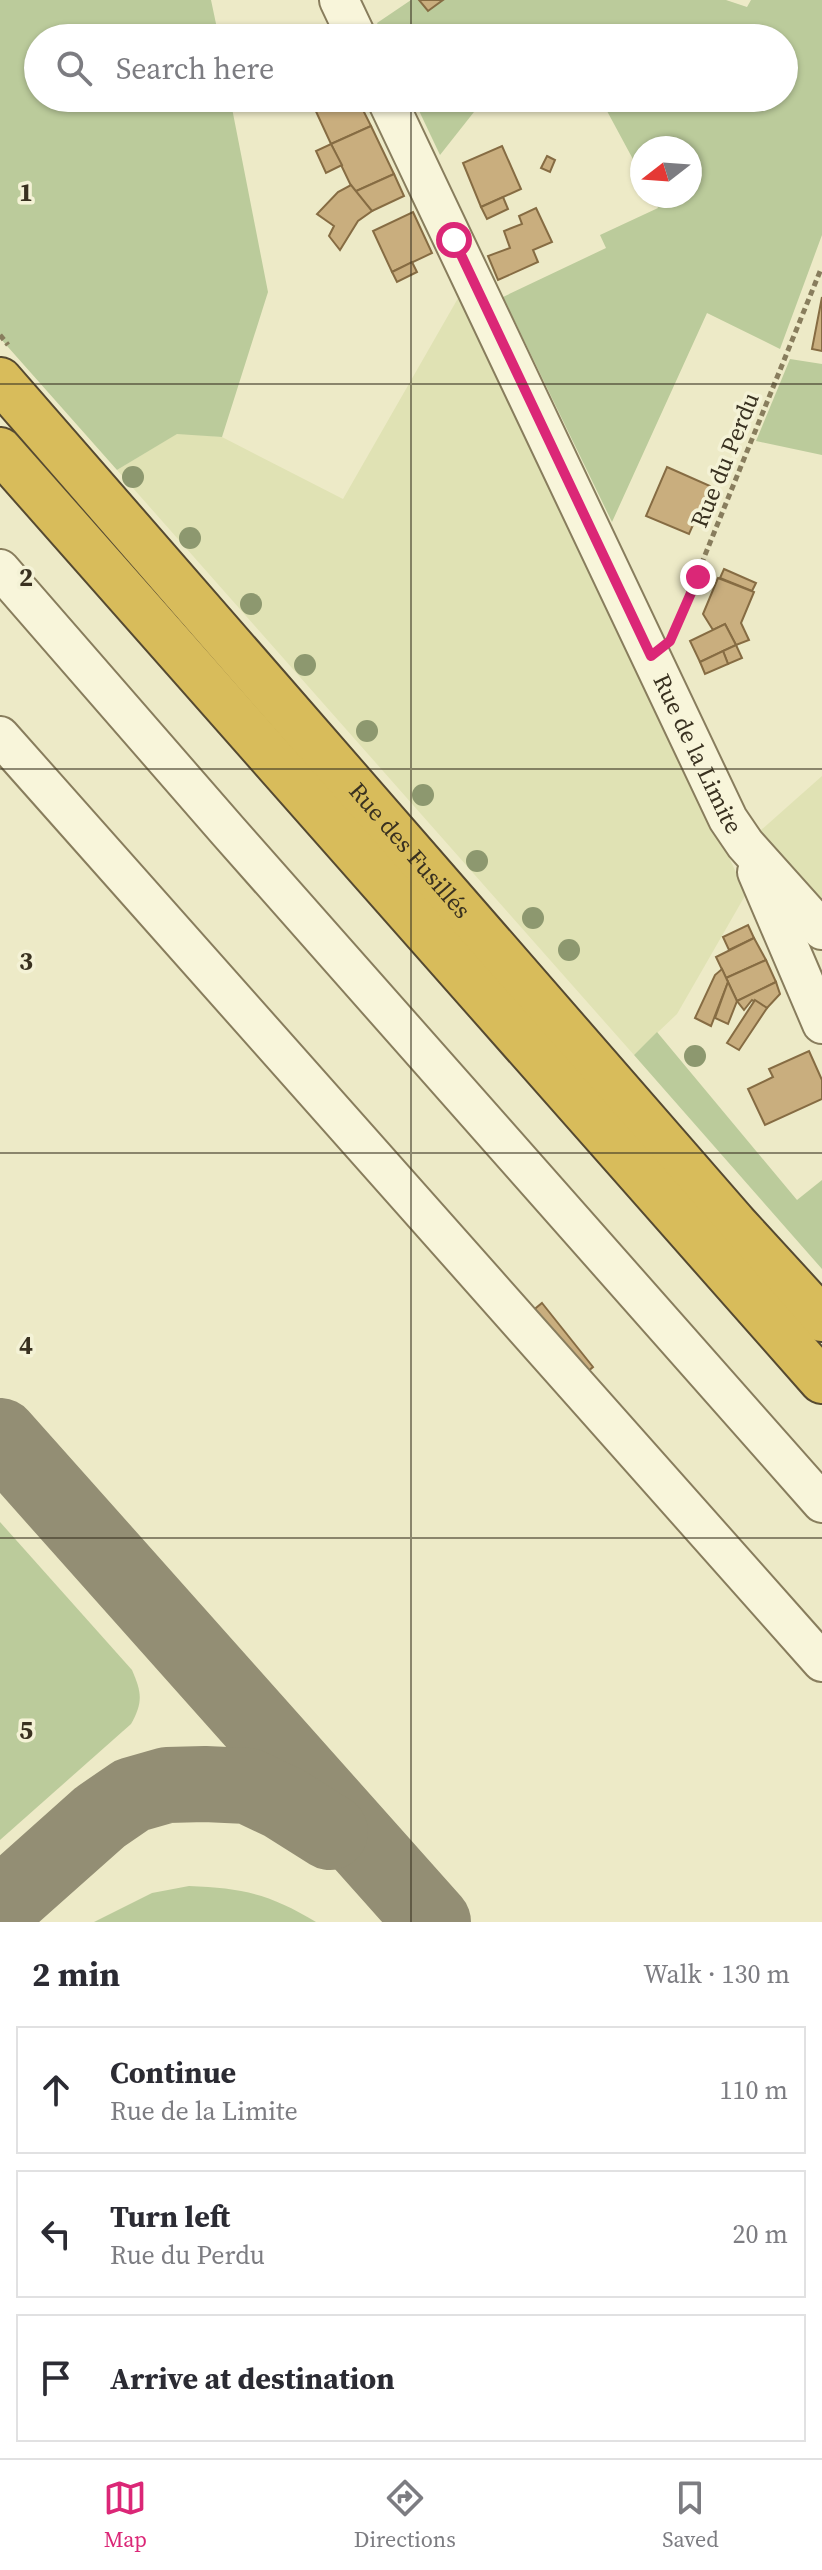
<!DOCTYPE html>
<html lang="en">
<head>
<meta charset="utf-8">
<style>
	:root { --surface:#fff; --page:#f7f7f7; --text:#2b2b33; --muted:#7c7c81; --line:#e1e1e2; --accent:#db2777 }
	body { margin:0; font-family:"Source Serif 4",serif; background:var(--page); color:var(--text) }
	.compass { position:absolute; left:630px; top:136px; width:72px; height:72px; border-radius:50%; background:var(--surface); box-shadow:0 2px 6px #0004; rotate:253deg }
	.stop { position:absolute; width:24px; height:24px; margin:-18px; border:6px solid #db2777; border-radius:50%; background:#fff }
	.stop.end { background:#db2777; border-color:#fff; box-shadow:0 2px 8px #0008 }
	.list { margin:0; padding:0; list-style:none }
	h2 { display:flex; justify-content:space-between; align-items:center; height:104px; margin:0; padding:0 32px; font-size:34px }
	h2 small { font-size:26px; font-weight:400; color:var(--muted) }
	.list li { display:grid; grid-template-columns:52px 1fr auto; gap:24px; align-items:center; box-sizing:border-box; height:128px; margin:0 16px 16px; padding:0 16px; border:2px solid var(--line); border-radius:0px }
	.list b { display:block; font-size:30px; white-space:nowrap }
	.list p { margin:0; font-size:26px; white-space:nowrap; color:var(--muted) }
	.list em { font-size:26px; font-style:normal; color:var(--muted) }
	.icon { flex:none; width:44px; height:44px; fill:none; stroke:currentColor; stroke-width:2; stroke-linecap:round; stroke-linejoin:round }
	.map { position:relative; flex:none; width:822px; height:1922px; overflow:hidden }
	.search { position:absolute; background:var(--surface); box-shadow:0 2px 6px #0004; left:24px; right:24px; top:24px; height:88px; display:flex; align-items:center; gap:20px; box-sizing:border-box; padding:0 28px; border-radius:44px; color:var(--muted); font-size:30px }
	.sheet { height:536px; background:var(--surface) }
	nav { display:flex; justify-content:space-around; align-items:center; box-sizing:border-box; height:112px; border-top:2px solid var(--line); background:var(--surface); font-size:22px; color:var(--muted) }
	nav a { display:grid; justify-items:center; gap:4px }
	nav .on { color:var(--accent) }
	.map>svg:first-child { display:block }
	.farmland { fill:#e0e2b4 }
	.green { fill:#bbcb9b }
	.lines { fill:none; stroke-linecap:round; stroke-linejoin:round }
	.taxiway { stroke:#938e74; stroke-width:76 }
	.building { fill:#c9ae7e; stroke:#866c43; stroke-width:2 }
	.minor-casing { stroke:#887d5d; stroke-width:42 }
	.highway-casing { stroke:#564a31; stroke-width:48 }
	.path { stroke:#887d5d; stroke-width:5; stroke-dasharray:6 4; stroke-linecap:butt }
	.minor { stroke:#f8f5da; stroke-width:38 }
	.highway { stroke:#d8bc5b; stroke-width:44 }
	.tree { fill:#8d986f }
	.route { stroke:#db2777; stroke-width:10 }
	.grid { fill:none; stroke:#393120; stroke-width:2; stroke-opacity:0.55 }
	.labels { text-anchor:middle; stroke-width:7; stroke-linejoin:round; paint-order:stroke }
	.street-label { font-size:24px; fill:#393120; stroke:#f4f2d6 }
	.grid-label { font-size:26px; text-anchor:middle; font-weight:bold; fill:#393120; stroke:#f4f2d6; stroke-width:7; stroke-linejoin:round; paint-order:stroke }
</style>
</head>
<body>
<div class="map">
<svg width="822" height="1922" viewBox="0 0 822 1922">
	<rect width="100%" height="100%" fill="#edeac7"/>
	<g class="farmland">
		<polygon points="461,293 472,303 746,894 677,1014 634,1055 117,470 178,433 222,437 343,499"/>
		<polygon points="822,776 822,916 752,838"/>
	</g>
	<g class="green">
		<polygon points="0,0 211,0 219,38 38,38 38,98 230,98 268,292 222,437 177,434 117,470 0,338"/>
		<polygon points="411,0 726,0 747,7 751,0 822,0 822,235 780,349 707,313 612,522 503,297 606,248 600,235 658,208 653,196 690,196 690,148 642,148 642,176 600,98 784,98 784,38 384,38 377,23"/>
		<polygon points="413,98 485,98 440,155"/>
		<polygon points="790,359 822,364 822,455 756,441"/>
		<polygon points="657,1032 797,1200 822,1180 822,1269 634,1055"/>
		<path d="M0 1522 132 1670C142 1693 143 1702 131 1724L0 1840Z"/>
		<path d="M189 1886C242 1888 270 1894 316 1922H94L152 1893Z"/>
	</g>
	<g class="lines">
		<g class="taxiway">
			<polyline points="0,1436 433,1922"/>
			<polyline points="0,1906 100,1817 132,1795 167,1785 205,1784 248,1786 284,1803 330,1832"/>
		</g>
	</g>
	<g class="building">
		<polygon points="419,0 443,0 428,11"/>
		<polygon points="328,98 357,98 371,126 331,144 313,105"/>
		<polygon points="371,126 394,174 354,192 331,144"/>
		<polygon points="331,144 342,165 326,173 316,151"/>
		<polygon points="502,146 521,189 481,207 463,163"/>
		<polygon points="547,156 555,160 550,172 541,168"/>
		<polygon points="394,174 404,196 372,211 354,192"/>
		<polygon points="351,185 372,211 358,221 340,250 329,236 334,226 317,214 338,192"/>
		<polygon points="503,197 508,209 487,219 481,207"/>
		<polygon points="536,208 552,242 533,250 538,262 498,280 488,256 510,248 504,231 522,224 519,216"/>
		<polygon points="413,212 432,253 392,272 373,231"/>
		<polygon points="412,262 417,272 397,282 392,272"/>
		<polygon points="822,297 822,351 812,349"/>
		<polygon points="667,467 710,486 689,534 646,516"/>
		<polygon points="724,569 756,583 752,591 720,578"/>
		<polygon points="718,578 754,592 741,623 749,640 736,645 725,624 713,630 703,614"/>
		<polygon points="725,624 736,645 700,662 690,641"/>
		<polygon points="736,645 742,658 728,664 723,651"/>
		<polygon points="723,651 728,664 705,674 700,662"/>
		<polygon points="748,925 754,938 729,950 723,937"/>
		<polygon points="754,938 766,960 726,978 716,957"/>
		<polygon points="766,960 776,982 737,1001 726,978"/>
		<polygon points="722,969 728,982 711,1026 695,1018 715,975"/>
		<polygon points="728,982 737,1001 728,1024 715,1018"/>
		<polygon points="776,982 780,994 767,1008 752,1000 744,1010 737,1001"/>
		<polygon points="755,1000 767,1008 739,1050 727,1043"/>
		<polygon points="809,1051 822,1080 822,1099 765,1125 748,1089 773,1077 769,1069"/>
		<polygon points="542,1303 593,1367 559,1395 508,1331"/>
	</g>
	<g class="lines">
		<g class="minor-casing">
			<g id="minor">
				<polyline points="339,0 357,38"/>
				<path id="s1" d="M386 98 728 819 745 844 822 930"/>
				<polyline points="0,569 228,831 822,1503"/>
				<polyline points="0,736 822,1662"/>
				<polyline points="757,872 822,1024"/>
			</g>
		</g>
		<g class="highway-casing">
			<g id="highway">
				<path id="s2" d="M0 380 735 1224 822 1319"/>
				<polyline points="0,450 822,1381"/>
			</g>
		</g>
		<g class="path">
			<polyline points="0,335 8,345"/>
			<polyline points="675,629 821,269"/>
		</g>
		<use href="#minor" class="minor"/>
		<use href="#highway" class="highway"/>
	</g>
	<g class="tree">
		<circle cx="133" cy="477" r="11"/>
		<circle cx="190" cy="538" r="11"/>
		<circle cx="251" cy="604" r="11"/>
		<circle cx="305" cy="665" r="11"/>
		<circle cx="367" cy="731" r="11"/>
		<circle cx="423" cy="795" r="11"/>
		<circle cx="477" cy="861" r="11"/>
		<circle cx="533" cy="918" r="11"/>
		<circle cx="569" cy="950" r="11"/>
		<circle cx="695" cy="1056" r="11"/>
	</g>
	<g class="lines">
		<polyline class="route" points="454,240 651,656 670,641 698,577"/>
	</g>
	<path class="grid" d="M411 0V38M411 98V1922M0 384H822M0 769H822M0 1153H822M0 1538H822"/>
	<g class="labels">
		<g class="street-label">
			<text transform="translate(725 460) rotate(-68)" y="8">Rue du Perdu</text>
			<text dy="8" stroke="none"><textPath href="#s1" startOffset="726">Rue de la Limite</textPath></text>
			<text dy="8" stroke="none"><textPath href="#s2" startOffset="624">Rue des Fusillés</textPath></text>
		</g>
	</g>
	<g class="grid-label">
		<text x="26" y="201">1</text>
		<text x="26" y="586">2</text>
		<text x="26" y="970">3</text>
		<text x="26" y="1354">4</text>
		<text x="26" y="1739">5</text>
	</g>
</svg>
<svg class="compass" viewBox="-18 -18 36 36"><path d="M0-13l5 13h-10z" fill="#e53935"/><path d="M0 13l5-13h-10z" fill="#7c7c81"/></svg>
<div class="stop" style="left:454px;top:240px"></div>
<div class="stop end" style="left:698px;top:577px"></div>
<div class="search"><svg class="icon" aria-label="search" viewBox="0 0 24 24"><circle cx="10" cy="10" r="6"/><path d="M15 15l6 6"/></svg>Search here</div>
</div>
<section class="sheet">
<h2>2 min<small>Walk · 130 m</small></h2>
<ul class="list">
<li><svg class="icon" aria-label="ahead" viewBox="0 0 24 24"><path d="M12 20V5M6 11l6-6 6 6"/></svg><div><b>Continue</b><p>Rue de la Limite</p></div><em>110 m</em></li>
<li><svg class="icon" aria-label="left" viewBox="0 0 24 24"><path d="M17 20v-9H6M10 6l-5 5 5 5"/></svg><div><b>Turn left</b><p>Rue du Perdu</p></div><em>20 m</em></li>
<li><svg class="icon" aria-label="arrive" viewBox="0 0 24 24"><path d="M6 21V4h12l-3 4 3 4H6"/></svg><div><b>Arrive at destination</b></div></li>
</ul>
</section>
<nav>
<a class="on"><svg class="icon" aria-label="map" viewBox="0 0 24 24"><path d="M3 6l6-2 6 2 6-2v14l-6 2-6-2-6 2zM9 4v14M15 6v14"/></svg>Map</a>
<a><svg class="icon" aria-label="directions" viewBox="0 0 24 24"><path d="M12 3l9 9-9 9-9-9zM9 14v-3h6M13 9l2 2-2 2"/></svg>Directions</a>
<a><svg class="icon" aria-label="saved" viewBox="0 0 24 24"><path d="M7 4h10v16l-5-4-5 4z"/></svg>Saved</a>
</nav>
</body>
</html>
